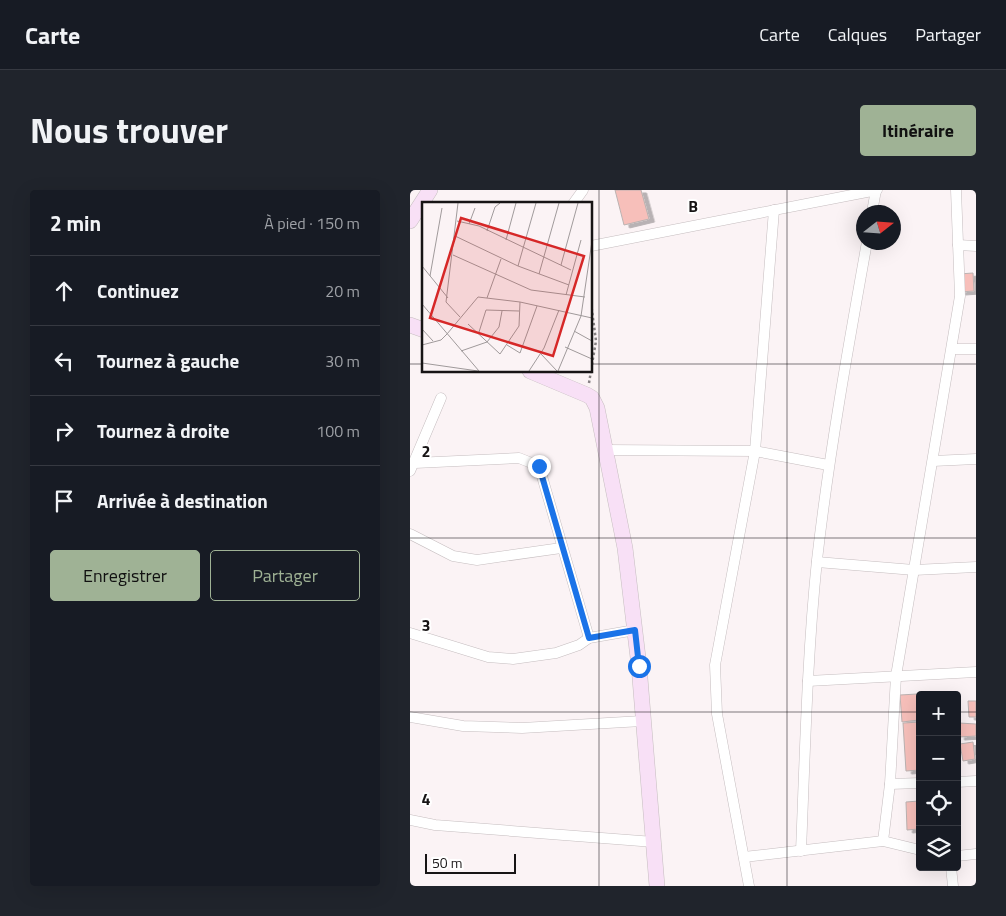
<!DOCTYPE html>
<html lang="fr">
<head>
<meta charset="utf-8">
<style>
	:root { --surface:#171b24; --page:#20242c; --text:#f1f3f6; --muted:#9ea1a6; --line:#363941; --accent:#9fb295 }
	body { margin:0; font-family:"Titillium Web",sans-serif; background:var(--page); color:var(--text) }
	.controls { position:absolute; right:15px; bottom:15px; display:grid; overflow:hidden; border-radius:5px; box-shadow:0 5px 20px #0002 }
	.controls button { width:45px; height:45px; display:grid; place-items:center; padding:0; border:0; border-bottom:1px solid var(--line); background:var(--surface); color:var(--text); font:25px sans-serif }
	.compass { position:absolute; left:446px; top:15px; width:45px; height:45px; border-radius:50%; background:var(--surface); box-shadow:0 5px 20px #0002; rotate:73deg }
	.scale { position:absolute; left:15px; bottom:12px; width:91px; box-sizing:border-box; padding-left:5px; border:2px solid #171415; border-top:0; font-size:14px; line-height:18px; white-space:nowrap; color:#171415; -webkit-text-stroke:4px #fff; paint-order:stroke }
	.stop { position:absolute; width:15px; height:15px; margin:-11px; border:4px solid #1a73e8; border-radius:50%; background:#fff }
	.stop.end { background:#1a73e8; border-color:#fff; box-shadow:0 1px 5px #0008 }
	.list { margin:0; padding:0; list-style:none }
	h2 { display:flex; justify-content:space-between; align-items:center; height:65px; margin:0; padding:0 20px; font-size:21px }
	h2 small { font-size:16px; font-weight:400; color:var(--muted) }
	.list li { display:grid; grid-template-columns:32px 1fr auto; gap:15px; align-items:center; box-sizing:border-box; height:70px; padding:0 20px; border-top:1px solid var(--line) }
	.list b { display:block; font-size:19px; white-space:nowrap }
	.list em { font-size:16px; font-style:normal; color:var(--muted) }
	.actions { display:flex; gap:10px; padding:15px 20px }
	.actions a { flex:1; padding:11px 0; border:1px solid var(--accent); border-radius:5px; text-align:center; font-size:18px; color:var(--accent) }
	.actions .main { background:var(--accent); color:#111 }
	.icon { flex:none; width:28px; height:28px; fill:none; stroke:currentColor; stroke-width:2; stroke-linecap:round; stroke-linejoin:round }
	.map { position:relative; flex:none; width:566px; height:696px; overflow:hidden; border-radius:5px }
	header { display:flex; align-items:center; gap:30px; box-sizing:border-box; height:70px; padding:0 25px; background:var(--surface); border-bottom:1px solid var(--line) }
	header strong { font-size:24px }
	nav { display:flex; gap:28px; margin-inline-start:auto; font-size:18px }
	.intro { display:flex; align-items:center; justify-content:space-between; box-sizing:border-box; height:120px; padding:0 30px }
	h1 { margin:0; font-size:35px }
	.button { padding:12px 22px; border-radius:5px; background:var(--accent); color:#111; font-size:18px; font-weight:700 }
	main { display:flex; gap:30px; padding:0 30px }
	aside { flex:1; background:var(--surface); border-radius:5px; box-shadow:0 5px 20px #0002 }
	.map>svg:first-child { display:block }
	.building { fill:#f7bfba; stroke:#bbb2b1; filter:url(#shadow) }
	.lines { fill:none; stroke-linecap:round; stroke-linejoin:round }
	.minor-casing { stroke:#c5bdbf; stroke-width:11 }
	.secondary-casing { stroke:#c5bdbf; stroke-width:16 }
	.path { stroke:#858082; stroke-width:2.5; stroke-dasharray:2.5 2.5; stroke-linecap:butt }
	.minor { stroke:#fff; stroke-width:10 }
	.secondary { stroke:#f8e0f6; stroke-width:15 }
	.route { stroke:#1a73e8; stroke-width:6 }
	.grid { fill:none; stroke:#171415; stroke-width:1; stroke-opacity:0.55 }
	.inset-road { fill:none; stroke:#a09a9b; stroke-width:1 }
	.view { fill:#d62828; fill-opacity:0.15; stroke:#d62828; stroke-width:2.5 }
	.inset-edge { fill:none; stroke:#171415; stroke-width:2.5 }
	.grid-label { font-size:16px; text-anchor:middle; font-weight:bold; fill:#171415; stroke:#fff; stroke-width:4; stroke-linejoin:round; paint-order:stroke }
</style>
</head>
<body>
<header>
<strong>Carte</strong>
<nav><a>Carte</a><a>Calques</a><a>Partager</a></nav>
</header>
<div class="intro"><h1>Nous trouver</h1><a class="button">Itinéraire</a></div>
<main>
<aside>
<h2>2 min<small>À pied · 150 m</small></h2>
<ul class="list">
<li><svg class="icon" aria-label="ahead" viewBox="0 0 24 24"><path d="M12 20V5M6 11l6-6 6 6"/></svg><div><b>Continuez</b></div><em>20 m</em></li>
<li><svg class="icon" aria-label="left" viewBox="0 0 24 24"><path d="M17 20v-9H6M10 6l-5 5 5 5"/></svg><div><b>Tournez à gauche</b></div><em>30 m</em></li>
<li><svg class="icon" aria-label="right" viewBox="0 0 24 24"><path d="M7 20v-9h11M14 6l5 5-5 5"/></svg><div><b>Tournez à droite</b></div><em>100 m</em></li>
<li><svg class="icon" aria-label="arrive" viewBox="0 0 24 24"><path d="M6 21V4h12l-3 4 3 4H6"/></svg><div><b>Arrivée à destination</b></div></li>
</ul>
<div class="actions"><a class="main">Enregistrer</a><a>Partager</a></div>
</aside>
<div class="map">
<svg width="566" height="696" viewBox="0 0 566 696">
	<defs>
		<filter id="shadow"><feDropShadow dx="5.5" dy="3" stdDeviation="0" flood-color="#0004"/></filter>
	</defs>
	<rect width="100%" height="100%" fill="#fbf3f5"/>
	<g class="building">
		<polygon points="205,0 231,0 239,29 214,35"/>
		<polygon points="563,83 564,101 550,102 549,84"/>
		<polygon points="507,504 509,530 492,532 490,505"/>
		<polygon points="558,511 566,511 566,527 559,527"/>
		<polygon points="510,532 510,580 496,581 493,533"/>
		<polygon points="549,533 566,534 566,546 549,547"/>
		<polygon points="563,552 565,569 553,571 550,554"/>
		<polygon points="509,611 509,639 497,640 496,612"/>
	</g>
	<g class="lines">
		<g class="minor-casing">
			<g id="minor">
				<polyline points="163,14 173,0"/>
				<polyline points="462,22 466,0"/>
				<polyline points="548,55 566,56"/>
				<polyline points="181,56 467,0"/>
				<polyline points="542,159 566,159"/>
				<polyline points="195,260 345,261 418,275"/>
				<polyline points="523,271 566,269"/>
				<polyline points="5,273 109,268 129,276 179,448"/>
				<polyline points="0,281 31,208"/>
				<polyline points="0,344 43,366 67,370 151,358"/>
				<polyline points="407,372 504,380 566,377"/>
				<polyline points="0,443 78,467 103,469 146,463 169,455 179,448 225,440"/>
				<polyline points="398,491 566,482"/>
				<polyline points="0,527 53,536 112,538 232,531"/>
				<polyline points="547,592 566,591"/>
				<polyline points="480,594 510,593"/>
				<polyline points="0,630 25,635 244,652"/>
				<polyline points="473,651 480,594 486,486 550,106 546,0"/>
				<path d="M391 661C395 564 397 467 407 370 419 264 438 158 457 52"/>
				<polyline points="547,666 566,664"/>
				<polyline points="334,667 473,651 510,660"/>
				<polyline points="541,677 543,696"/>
				<polyline points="339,696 307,524 305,475 345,261 364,20"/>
			</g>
		</g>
		<g class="secondary-casing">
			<g id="secondary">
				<polyline points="0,31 20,0"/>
				<polyline points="0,135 14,140"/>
				<polyline points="120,181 177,205 182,208 187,218 215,358 229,476 247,696"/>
			</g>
		</g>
		<g class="path">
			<polyline points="181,113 186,151 181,180"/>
			<polyline points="179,193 181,181"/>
		</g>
		<use href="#minor" class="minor"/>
		<use href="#secondary" class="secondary"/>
	</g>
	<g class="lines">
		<polyline class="route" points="129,276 179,448 225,440 229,476"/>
	</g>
	<path class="grid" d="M189 0V696M377 0V696M0 174H14M181 174H566M0 348H566M0 522H510M547 522H566"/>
	<g transform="translate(12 12)">
		<rect width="170" height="170" fill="#fbf3f5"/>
		<path class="inset-road" d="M36 1 24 100 38 115M35 19 57 24 149 68M47 22 53 6M65 29 73 5 78 1M33 34 96 64 147 83M84 38 94 1M31 53 109 88 163 95M139 63 156 1M0 64 26 96M96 64 114 1M117 72 137 1M8 74 20 6M144 93 159 38M65 96 79 57M0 102 57 169M46 122 78 152 97 124 98 100M0 127 11 139M152 129 170 139M57 130 64 108 97 109M25 132 56 95 98 100 170 116M0 143 19 138 25 132M85 143 98 151 115 104M143 145 170 157M39 149 65 140 77 125 80 109M119 152 135 169M0 161 56 169M107 169 122 146 137 108M136 169 159 114 170 39"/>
		<path class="view" d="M39 16 162 54 131 154 8 116Z"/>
		<rect width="170" height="170" class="inset-edge"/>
	</g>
	<g class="grid-label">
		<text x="283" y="22">B</text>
		<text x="16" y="267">2</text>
		<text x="16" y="441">3</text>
		<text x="16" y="615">4</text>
	</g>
</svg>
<div class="controls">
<button>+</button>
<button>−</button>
<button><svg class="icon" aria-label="locate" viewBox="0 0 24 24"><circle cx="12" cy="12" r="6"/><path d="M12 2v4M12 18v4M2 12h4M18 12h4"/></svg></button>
<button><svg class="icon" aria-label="layers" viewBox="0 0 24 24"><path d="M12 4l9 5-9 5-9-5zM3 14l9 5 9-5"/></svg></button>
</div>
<svg class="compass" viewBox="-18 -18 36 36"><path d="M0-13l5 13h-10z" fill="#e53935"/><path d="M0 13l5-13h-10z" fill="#9ea1a6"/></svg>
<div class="scale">50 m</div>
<div class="stop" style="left:229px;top:476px"></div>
<div class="stop end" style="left:129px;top:276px"></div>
</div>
</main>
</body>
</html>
